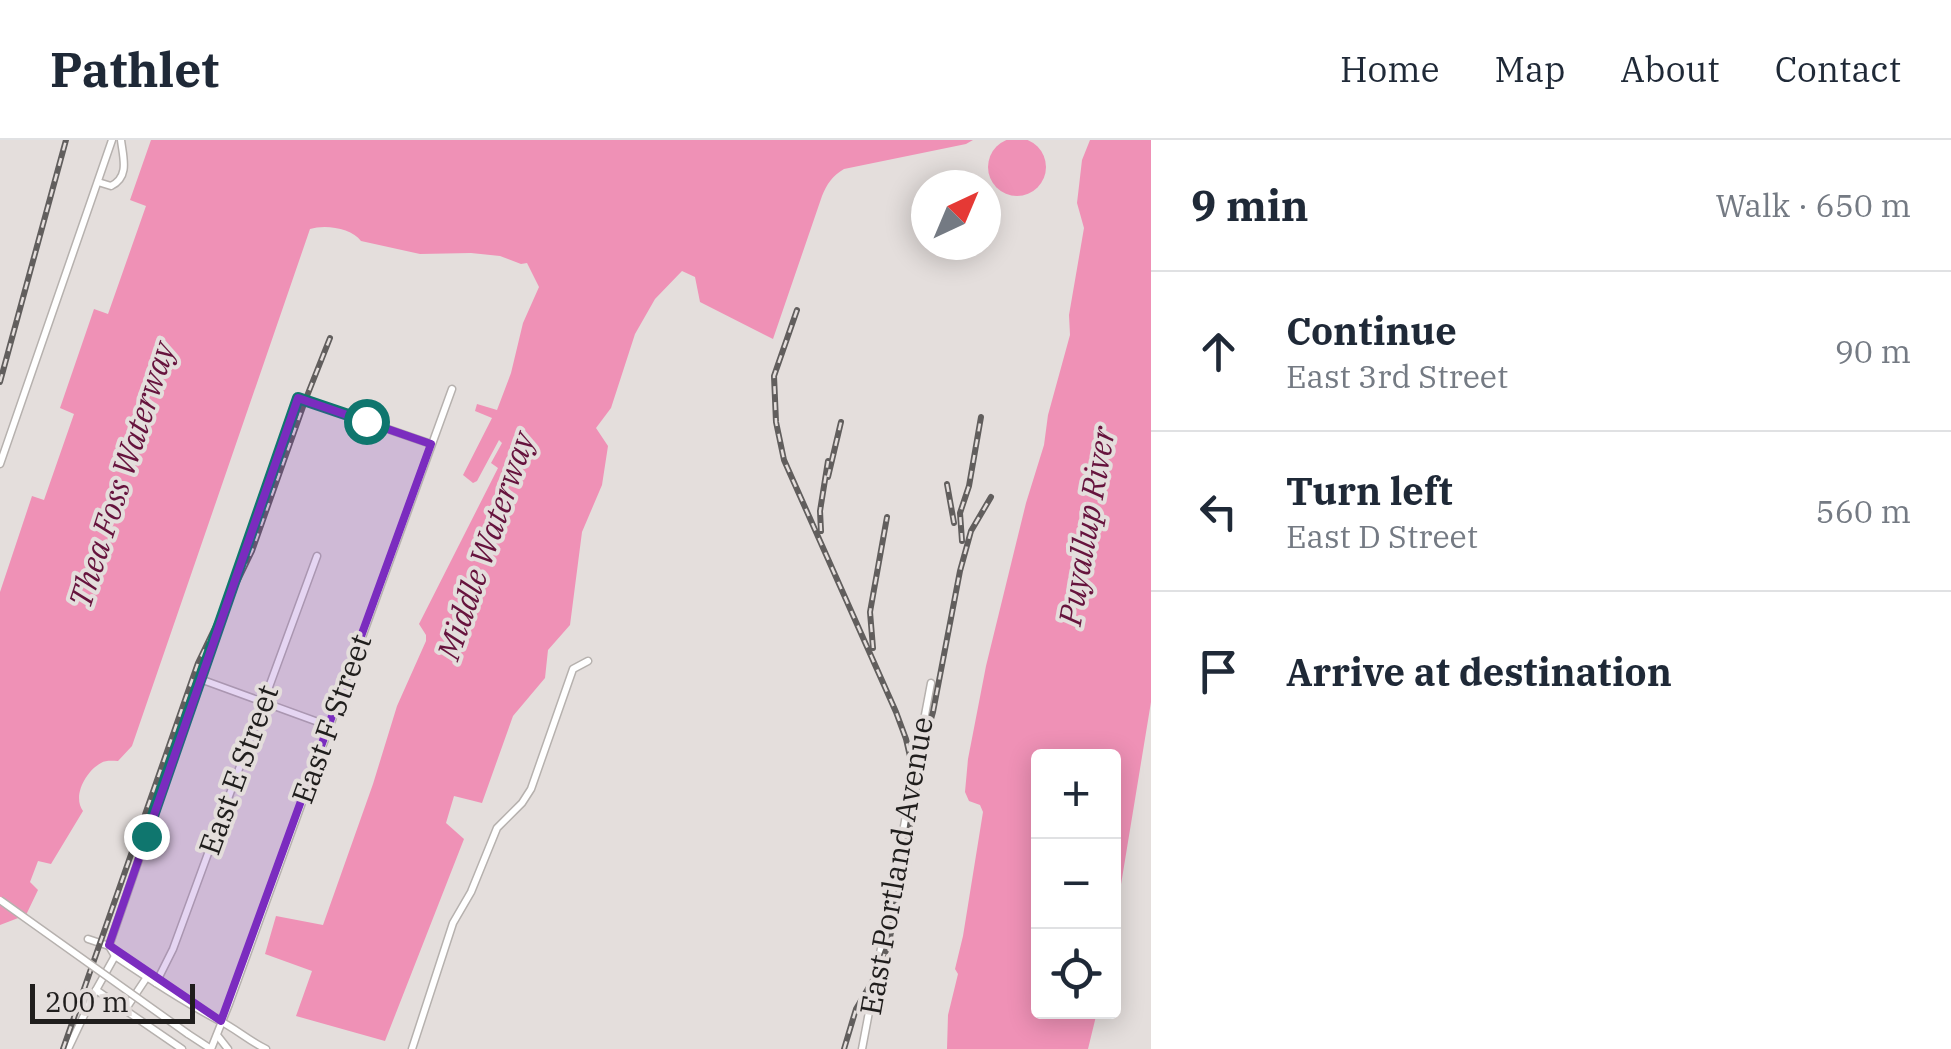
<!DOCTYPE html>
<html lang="en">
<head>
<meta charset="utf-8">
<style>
	:root { --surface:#fff; --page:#f6f6f7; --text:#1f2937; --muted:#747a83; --line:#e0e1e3 }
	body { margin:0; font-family:"IBM Plex Serif",serif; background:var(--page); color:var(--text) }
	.controls { position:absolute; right:30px; bottom:30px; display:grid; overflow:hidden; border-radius:10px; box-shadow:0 5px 25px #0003 }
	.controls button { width:90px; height:90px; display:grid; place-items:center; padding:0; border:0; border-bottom:2px solid var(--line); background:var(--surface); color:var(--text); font:50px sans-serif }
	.compass { position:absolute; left:911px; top:30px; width:90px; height:90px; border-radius:50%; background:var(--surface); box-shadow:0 5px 25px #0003; rotate:44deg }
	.scale { position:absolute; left:30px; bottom:25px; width:165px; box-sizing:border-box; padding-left:10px; border:5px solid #201e1d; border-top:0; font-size:28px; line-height:35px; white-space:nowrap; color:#201e1d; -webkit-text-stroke:8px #e4dedc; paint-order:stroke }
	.stop { position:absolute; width:30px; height:30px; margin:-22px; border:8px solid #0f766e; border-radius:50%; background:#fff }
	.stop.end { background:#0f766e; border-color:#fff; box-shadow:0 2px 10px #0008 }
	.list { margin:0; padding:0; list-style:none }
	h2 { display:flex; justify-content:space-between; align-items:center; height:130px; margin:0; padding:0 40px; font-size:42px }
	h2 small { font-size:32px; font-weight:400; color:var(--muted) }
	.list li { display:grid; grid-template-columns:65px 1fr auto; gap:30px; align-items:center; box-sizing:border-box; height:160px; padding:0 40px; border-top:2px solid var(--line) }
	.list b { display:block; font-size:38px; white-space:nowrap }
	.list p { margin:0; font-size:32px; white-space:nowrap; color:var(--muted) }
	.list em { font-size:32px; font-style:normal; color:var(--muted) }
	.icon { flex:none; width:55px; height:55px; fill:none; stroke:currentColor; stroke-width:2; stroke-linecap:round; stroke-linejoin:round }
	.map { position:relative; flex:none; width:1151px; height:909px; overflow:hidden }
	header { display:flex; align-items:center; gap:60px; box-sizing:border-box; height:140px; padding:0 50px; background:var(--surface); border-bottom:2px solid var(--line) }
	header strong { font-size:48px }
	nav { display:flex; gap:55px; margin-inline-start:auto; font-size:35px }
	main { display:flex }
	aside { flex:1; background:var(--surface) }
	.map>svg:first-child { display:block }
	.water { fill:#ef91b6 }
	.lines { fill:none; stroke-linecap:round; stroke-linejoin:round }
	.minor-casing { stroke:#b6b1ae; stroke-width:9 }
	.minor { stroke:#fff; stroke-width:6 }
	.rail-casing { stroke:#615e5d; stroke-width:6 }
	.rail { stroke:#e4dedc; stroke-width:2.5; stroke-dasharray:8; stroke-linecap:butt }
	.minor-bridge-casing { stroke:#b6b1ae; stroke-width:9; stroke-linecap:butt }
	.minor-bridge { stroke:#fff; stroke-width:6 }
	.route { stroke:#0f766e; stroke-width:12 }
	.marked { fill:#7b2cbf; fill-opacity:0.2; stroke:#7b2cbf; stroke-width:8; stroke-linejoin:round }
	.labels { text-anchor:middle; stroke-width:8; stroke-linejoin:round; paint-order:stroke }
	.street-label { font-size:30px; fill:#201e1d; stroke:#e4dedc }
	.water-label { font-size:32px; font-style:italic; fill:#66133d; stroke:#e4dedc }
</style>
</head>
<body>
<header>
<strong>Pathlet</strong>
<nav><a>Home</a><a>Map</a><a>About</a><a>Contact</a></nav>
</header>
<main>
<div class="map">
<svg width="1151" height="909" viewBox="0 0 1151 909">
	<rect width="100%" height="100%" fill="#e4dedc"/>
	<g class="water">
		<circle cx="1017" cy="27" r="29"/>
		<path d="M151 0H973L966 4 844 29C832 36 827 44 822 56L773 199 700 162 695 137 682 131 655 159 635 194 611 268 596 288 608 306 602 345 582 392 570 485 548 510 545 538 513 576 482 663 454 656 446 683 464 699 385 901 296 876 312 831 265 814 276 776 323 785 373 644 397 566 426 501V495L419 484 498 328 491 323 502 303 499 300 477 341 473 343 463 335 492 278 475 271 477 264 497 270 511 233 523 183 539 147 527 123 521 124 500 116 471 113 420 114 361 101C352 88 325 84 310 89L132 606 118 621C112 621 106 620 101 623 86 631 72 656 83 671L51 724 38 721 30 742 38 750 26 775 0 785V452L32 356 44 360 74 274 60 268 93 172 94 169 108 174 146 66 130 60Z"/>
		<polygon points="1090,0 1151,0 1151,562 1114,787 1114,616 1038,616 1038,872 1097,872 1088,909 947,909 948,875 958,834 955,829 963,796 983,672 980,665 969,661 965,652 968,619 986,526 1026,363 1044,305 1048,275 1070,195 1069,175 1084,88 1077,63 1079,46 1082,20"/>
	</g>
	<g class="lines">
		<g class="minor-casing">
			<g id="minor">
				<path d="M98 42 111 46C130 37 123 17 121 0"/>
				<polyline points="0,324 112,0"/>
				<polyline points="200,539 329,586"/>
				<path d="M88 799 109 806 115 816C149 839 182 861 218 880 235 888 249 901 266 909"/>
				<polyline points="109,806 298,258 431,304"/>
				<polyline points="156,843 173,809 317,416"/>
				<polyline points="96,850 182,909"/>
				<polyline points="125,870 147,837"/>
				<polyline points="188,894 211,909"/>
				<polyline points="217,895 228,909"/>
				<polyline points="68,909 96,850 115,816"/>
				<polyline points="211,909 229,864 452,249"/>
				<polyline points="412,909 453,783 471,752 497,688 522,663 531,649 573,529 588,521"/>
				<polyline points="862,909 931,543"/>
			</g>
		</g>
		<use href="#minor" class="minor"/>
		<g class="rail-casing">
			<g id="rail">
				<polyline points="797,170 774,236 776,282 784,320 896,572 906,599 914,634"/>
				<polyline points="0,242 66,0"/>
				<polyline points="828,337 841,282"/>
				<polyline points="947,344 954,383"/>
				<polyline points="821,391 820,371 828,321"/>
				<polyline points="962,401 960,373 969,346 981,277"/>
				<polyline points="873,508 870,472 887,377"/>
				<polyline points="63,909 198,523 252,411 305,261 330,198"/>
				<polyline points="844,909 856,869 876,835 889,803 926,597 933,572 960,431 971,391 991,357"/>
			</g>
		</g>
		<use href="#rail" class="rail"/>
		<g class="minor-bridge-casing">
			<polyline id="minor-bridge" points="0,760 188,894"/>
		</g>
		<use href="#minor-bridge" class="minor-bridge"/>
	</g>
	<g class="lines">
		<polyline class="route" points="146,696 298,258 366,281"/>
	</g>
	<path class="marked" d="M298 258 431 304 221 881 109 805Z"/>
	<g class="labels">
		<g class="street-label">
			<text transform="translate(332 579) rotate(-70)" y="10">East F Street</text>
			<text transform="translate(239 630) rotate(-70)" y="10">East E Street</text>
			<text transform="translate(897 726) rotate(-80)" y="10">East Portland Avenue</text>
		</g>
		<g class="water-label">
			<text transform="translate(122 335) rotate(-72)" y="11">Thea Foss Waterway</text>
			<text transform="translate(1087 386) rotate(-80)" y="11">Puyallup River</text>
			<text transform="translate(486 406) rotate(-71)" y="11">Middle Waterway</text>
		</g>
	</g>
</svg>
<div class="controls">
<button>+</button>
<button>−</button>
<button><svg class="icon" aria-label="locate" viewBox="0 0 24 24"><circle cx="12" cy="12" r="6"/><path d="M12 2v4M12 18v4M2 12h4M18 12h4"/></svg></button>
</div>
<svg class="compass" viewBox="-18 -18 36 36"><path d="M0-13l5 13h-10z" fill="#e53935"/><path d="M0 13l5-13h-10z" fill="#747a83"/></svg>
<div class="scale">200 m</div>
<div class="stop" style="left:366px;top:281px"></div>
<div class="stop end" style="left:146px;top:696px"></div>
</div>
<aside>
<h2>9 min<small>Walk · 650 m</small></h2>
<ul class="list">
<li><svg class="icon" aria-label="ahead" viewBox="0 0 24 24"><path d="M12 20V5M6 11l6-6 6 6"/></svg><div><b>Continue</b><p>East 3rd Street</p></div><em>90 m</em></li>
<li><svg class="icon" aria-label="left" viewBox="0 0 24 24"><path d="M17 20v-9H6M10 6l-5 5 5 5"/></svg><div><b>Turn left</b><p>East D Street</p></div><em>560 m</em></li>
<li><svg class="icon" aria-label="arrive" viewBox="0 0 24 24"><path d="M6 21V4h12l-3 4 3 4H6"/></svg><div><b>Arrive at destination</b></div></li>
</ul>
</aside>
</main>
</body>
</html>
